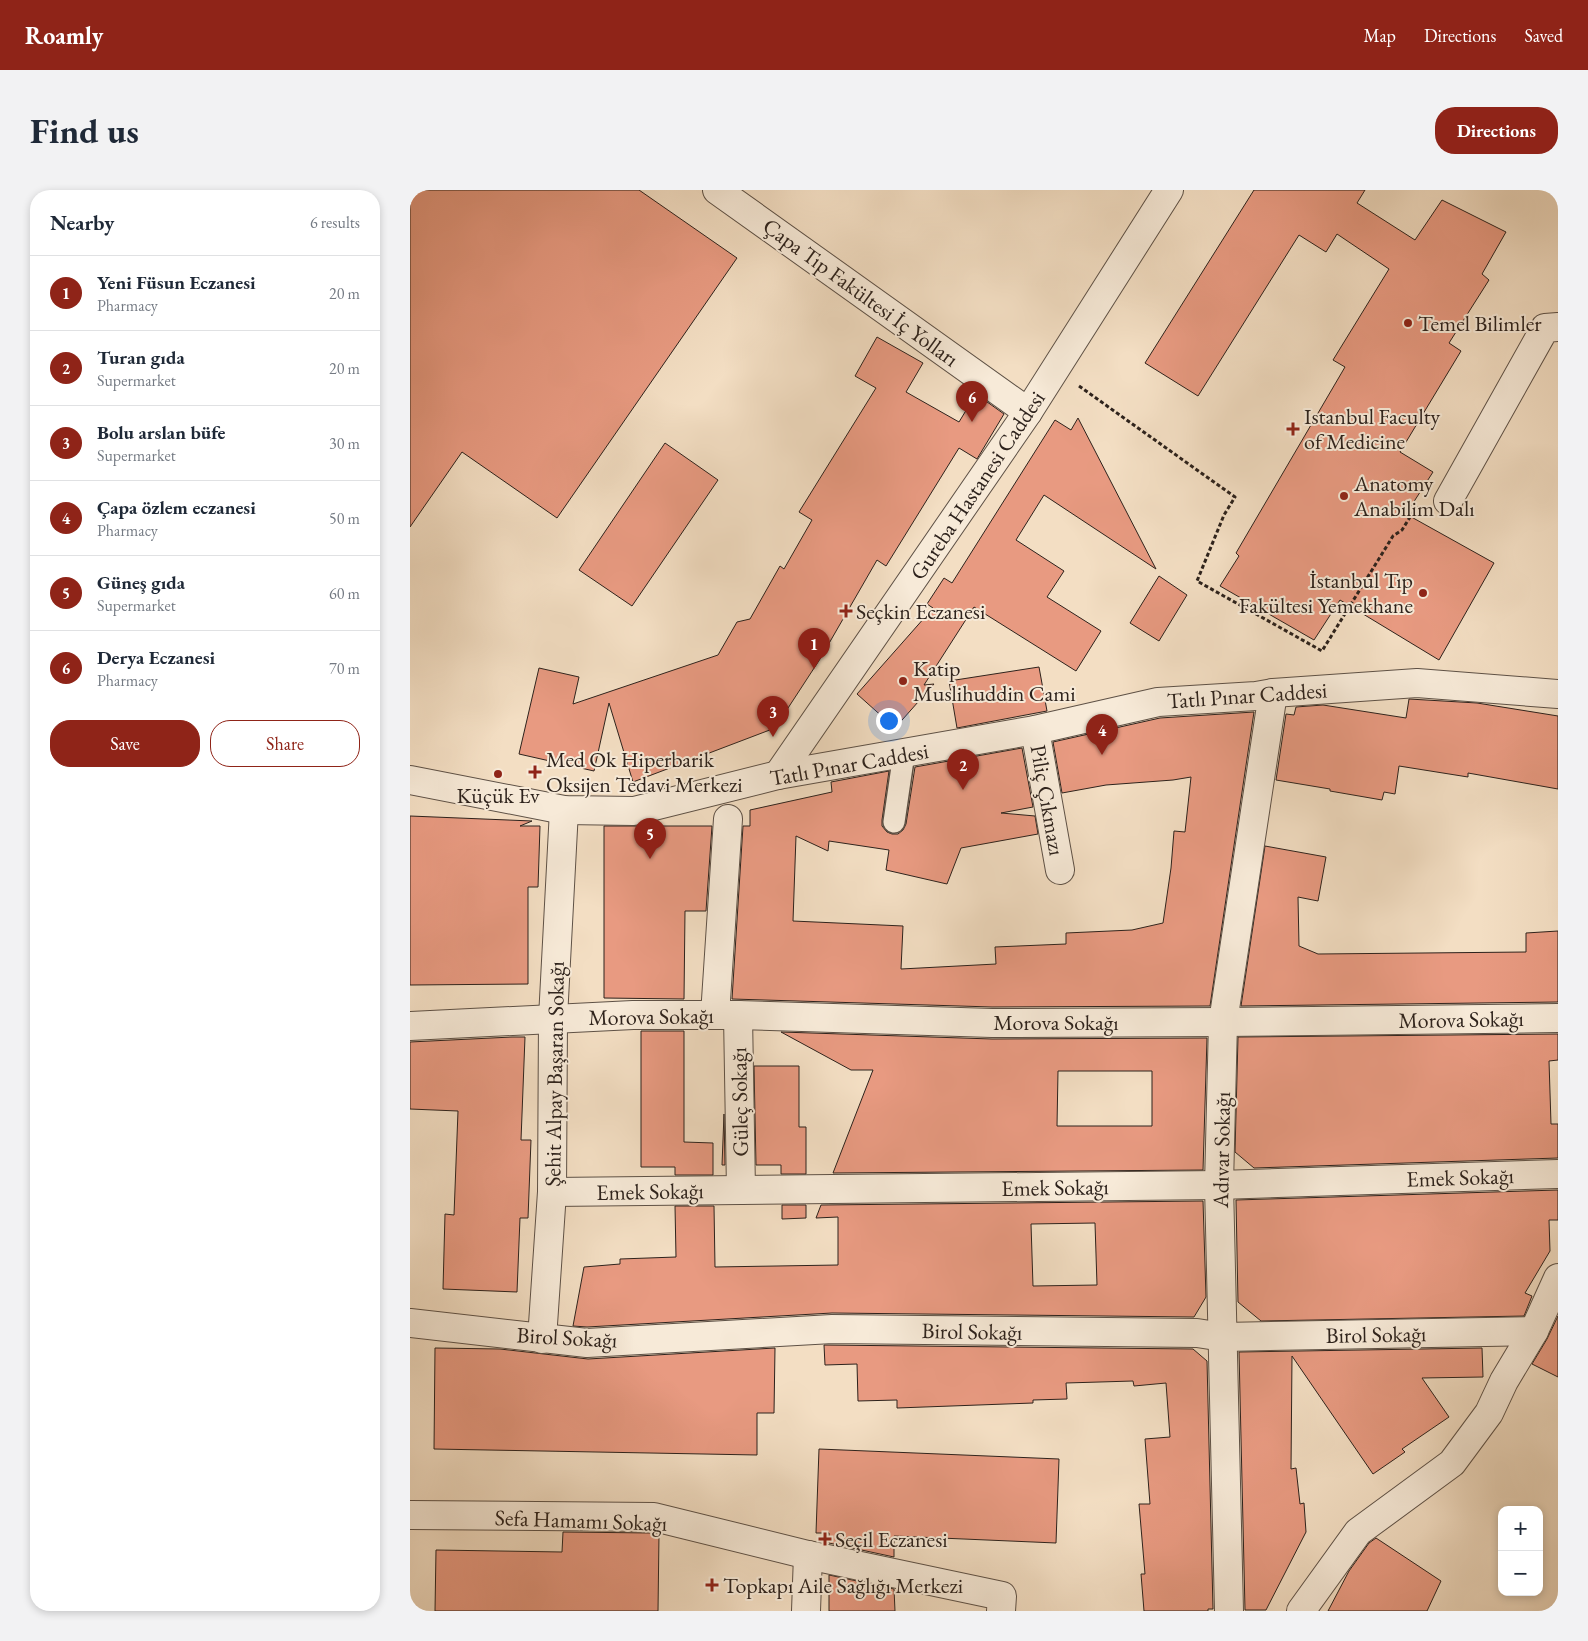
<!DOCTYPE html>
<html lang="en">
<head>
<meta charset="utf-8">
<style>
	:root { --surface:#fff; --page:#f2f2f3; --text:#1f2937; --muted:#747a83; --line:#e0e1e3; --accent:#8f2418 }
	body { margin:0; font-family:"EB Garamond",serif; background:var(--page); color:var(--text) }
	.controls { position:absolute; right:15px; bottom:15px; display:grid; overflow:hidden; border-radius:10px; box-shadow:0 2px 8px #0003 }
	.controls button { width:45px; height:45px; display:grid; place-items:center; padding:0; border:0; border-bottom:1px solid var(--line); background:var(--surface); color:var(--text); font:25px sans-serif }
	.you { position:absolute; left:478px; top:530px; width:18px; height:18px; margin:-12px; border:4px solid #fff; border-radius:50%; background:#1a73e8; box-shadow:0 0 0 8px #1a73e833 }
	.badge { display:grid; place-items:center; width:32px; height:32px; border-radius:50%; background:var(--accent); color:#fff; font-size:16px; font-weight:700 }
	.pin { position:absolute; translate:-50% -41px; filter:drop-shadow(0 1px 2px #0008) }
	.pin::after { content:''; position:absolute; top:26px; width:18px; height:15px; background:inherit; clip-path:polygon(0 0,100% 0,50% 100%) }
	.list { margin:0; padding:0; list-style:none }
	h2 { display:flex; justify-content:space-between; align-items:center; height:65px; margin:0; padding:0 20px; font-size:21px }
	h2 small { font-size:16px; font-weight:400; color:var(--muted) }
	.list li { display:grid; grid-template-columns:32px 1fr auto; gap:15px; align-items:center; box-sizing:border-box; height:75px; padding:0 20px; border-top:1px solid var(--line) }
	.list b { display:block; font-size:19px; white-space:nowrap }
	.list p { margin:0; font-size:16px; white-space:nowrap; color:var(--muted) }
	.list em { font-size:16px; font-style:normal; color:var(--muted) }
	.actions { display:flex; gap:10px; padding:15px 20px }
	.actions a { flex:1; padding:11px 0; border:1px solid var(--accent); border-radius:20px; text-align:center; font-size:18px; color:var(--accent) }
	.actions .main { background:var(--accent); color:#fff }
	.map { position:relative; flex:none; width:1148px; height:1421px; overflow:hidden; border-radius:20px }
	header { display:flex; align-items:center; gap:30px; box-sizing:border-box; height:70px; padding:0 25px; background:var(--accent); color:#fff }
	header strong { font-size:24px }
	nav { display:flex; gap:28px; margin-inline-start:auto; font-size:18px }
	.intro { display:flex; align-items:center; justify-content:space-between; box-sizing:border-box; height:120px; padding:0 30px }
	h1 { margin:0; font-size:35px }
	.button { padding:12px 22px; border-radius:20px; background:var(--accent); color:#fff; font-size:18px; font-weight:700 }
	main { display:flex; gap:30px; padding:0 30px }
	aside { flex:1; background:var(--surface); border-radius:20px; box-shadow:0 2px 8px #0003 }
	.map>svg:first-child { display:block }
	.building { fill:#e89a81; stroke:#2d221c; fill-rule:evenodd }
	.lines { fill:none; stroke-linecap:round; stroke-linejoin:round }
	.pedestrian-casing { stroke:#5e5146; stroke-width:24 }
	.minor-casing { stroke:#5e5146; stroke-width:30 }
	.tertiary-casing { stroke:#5e5146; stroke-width:30 }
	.path { stroke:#2d221c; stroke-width:3; stroke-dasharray:4 2.5; stroke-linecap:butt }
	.pedestrian { stroke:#f7ead8; stroke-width:21 }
	.minor { stroke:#f7ead8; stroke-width:28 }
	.tertiary { stroke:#f7ead8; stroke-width:28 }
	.poi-dot { fill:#8f2418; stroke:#f7ead8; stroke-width:2 }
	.labels { text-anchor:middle; stroke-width:4; stroke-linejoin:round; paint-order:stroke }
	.street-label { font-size:22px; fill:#2d221c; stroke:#f7ead8 }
	.poi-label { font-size:22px; fill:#2d221c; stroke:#f7ead8; text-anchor:start }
</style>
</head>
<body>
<header>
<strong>Roamly</strong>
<nav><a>Map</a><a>Directions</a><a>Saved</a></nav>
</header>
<div class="intro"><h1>Find us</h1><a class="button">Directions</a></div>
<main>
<aside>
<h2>Nearby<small>6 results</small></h2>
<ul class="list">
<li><span class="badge">1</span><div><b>Yeni Füsun Eczanesi</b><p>Pharmacy</p></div><em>20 m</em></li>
<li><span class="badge">2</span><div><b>Turan gıda</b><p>Supermarket</p></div><em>20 m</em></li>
<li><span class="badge">3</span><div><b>Bolu arslan büfe</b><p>Supermarket</p></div><em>30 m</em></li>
<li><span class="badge">4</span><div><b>Çapa özlem eczanesi</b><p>Pharmacy</p></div><em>50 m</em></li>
<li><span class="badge">5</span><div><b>Güneş gıda</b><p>Supermarket</p></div><em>60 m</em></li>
<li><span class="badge">6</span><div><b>Derya Eczanesi</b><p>Pharmacy</p></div><em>70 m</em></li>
</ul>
<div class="actions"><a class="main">Save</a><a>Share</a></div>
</aside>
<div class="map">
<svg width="1148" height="1421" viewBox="0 0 1148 1421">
	<rect width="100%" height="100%" fill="#f3dec3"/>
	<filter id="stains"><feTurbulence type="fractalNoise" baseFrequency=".004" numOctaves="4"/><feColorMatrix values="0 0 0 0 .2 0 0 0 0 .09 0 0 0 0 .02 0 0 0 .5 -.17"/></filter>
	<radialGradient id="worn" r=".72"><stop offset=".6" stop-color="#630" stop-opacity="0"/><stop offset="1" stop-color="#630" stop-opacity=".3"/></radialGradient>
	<g class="building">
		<polygon points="0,0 229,0 327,68 147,328 52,262 0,337"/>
		<polygon points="844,0 955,0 947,13 1005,50 1032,10 1096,42 1072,84 1079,90 1039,153 1051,161 990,262 1023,282 996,324 1084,373 1029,470 930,410 904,450 810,396 829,366 826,363 935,177 923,170 979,79 927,44 916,62 889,45 788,206 735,173"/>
		<polygon points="467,147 513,173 496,202 549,232 566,204 594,224 567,269 549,258 476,376 467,370 410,469 365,538 223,592 199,513 184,581 109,564 129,478 169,487 163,514 308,465 327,432 340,429 370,376 374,379 402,330 389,322 466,198 445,186"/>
		<polygon points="668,228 746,379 634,305 606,350 654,381 637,407 691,441 666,481 564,417 514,495 524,494 485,538 447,504 523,418 517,414 534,388 542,393 645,230 661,240"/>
		<polygon points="255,253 308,290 222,416 169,380"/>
		<polygon points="749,386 777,405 749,451 720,433"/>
		<polygon points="629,477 637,521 547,538 539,491"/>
		<polygon points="999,509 1067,513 1148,526 1148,599 1058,583 1058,587 989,576 985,604 974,602 972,610 920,601 920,599 866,590 876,524 884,525 886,517 913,515 996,528"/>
		<polygon points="844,522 800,816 582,817 322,809 333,636 340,636 340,620 422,602 421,592 479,581 472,630 472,636 477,642 482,644 488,644 493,640 496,634 505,577 612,558 623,617 591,623 625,626 628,644 551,658 537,694 476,680 479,660 419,651 418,661 386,646 383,731 493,736 491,779 586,774 585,757 656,754 656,743 722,740 753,733 761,678 764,641 775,642 781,587 763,590 696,595 652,603 643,552 750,528"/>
		<polygon points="0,626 122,631 110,636 130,636 128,697 118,697 118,794 0,795"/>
		<polygon points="194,636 302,636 296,721 275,721 274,809 194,808"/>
		<polygon points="855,656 916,667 908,711 888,707 889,756 908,764 1116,762 1116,743 1148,741 1148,812 831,816"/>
		<polygon points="231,841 274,841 274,952 303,953 303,985 265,985 265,977 231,977"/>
		<path d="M371 842 582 849 797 848 793 980 423 983 463 880H441ZM648 881H742V936H647Z"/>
		<polygon points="1148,844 1148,870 1139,871 1141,934 1148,934 1148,968 844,978 825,962 828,847"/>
		<polygon points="102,847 115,847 111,950 121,950 118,1028 110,1028 107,1102 33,1099 35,1024 44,1025 48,921 0,919 0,852"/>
		<polygon points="344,876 389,876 389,937 396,937 396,984 371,984 371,975 346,975"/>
		<polygon points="314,924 315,975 312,975"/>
		<polygon points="1148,1000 1148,1030 1139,1030 1140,1061 1115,1103 1122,1106 1114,1126 851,1131 828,1112 826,1010"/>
		<path d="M793 1011 796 1107 784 1127 422 1123 177 1137 163 1136 174 1077 210 1074V1069L266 1067 265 1016H304L305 1077 428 1075V1027L406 1028 411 1015ZM685 1033 687 1095 623 1096 621 1034Z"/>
		<polygon points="372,1015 396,1015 396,1028 372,1029"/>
		<polygon points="1148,1126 1148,1187 1122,1174 1137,1149"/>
		<polygon points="414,1155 783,1159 797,1171 803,1419 798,1419 798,1421 734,1421 731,1384 735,1384 729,1314 740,1314 735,1249 760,1247 756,1193 724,1196 723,1191 656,1193 657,1209 623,1210 623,1213 487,1218 487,1210 448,1211 447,1174 415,1175"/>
		<polygon points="25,1158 90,1159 178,1169 365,1158 364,1223 347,1223 347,1265 24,1259"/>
		<polygon points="1072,1158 1073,1187 1012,1188 1039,1227 992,1259 995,1262 963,1284 882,1166 881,1279 886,1278 890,1314 894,1313 896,1342 856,1420 835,1420 829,1162"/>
		<polygon points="409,1259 649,1269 646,1353 484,1346 484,1367 419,1353 419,1343 406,1343"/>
		<polygon points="153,1342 242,1343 249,1344 248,1421 25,1421 26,1360 152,1362"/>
		<polygon points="966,1348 1031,1391 1017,1421 918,1421 939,1381 959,1353"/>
		<polygon points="419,1385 484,1399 485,1421 419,1421"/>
	</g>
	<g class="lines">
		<g class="pedestrian-casing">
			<polyline id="pedestrian" points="484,632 494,563"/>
		</g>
		<g class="minor-casing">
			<g id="minor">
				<polyline points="307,0 618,222"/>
				<polyline points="1038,311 1135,138 1148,137"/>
				<polyline points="625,540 650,680"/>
				<polyline points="305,825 318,629"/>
				<polyline points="328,825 331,1000"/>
				<polyline points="0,836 223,825 328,825 582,833 813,832 1148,828"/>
				<polyline points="142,1002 809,995 1148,984"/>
				<polyline points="0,1133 177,1153 422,1139 787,1143 813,1147 1124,1141"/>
				<polyline points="132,1149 142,1002 143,828 154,620"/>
				<polyline points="0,1325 244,1327 398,1365 592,1406 591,1421"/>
				<polyline points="396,1421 398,1365"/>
				<polyline points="819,1421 809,995 813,832 863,503"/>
				<polyline points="891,1421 948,1342 1042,1273 1079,1223 1094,1191 1124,1141 1148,1088"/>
			</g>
		</g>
		<g class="tertiary-casing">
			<g id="tertiary">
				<polyline points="368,585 618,222 759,0"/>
				<polyline points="0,590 154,620 224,621 368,585 625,540 748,512 846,506 863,503 1007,493 1148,504"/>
			</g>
		</g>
		<polyline class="path" points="669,196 825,307 814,325 787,391 912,461 983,346 992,340 1005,319 1011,317"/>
		<use href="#pedestrian" class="pedestrian"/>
		<use href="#minor" class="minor"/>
		<use href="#tertiary" class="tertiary"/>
	</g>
	<g class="poi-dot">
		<circle cx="998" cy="133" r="5"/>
		<path d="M880.5 231.5h5v5h5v5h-5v5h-5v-5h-5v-5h5z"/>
		<circle cx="934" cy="306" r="5"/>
		<circle cx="1013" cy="403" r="5"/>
		<path d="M433.5 413.5h5v5h5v5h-5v5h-5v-5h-5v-5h5z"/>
		<circle cx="493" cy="491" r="5"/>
		<path d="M122.5 574.5h5v5h5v5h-5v5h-5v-5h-5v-5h5z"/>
		<circle cx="88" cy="584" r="5"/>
		<path d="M412.5 1341.5h5v5h5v5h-5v5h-5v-5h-5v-5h5z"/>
		<path d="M299.5 1387.5h5v5h5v5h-5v5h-5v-5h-5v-5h5z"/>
	</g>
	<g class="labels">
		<g class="street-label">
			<text transform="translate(451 102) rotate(36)" y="8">Çapa Tıp Fakültesi İç Yolları</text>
			<text transform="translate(567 295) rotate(-56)" y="8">Gureba Hastanesi Caddesi</text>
			<text transform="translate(837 505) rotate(-4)" y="8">Tatlı Pınar Caddesi</text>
			<text transform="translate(439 574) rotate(-10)" y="8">Tatlı Pınar Caddesi</text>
			<text transform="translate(638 610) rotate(80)" y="8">Piliç Çıkmazı</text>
			<text transform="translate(241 826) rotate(-1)" y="8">Morova Sokağı</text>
			<text transform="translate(1051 829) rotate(-1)" y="8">Morova Sokağı</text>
			<text x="646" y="840">Morova Sokağı</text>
			<text transform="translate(144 884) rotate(-89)" y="8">Şehit Alpay Başaran Sokağı</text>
			<text transform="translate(329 912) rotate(-91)" y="8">Güleç Sokağı</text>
			<text transform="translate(811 960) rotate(-89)" y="8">Adıvar Sokağı</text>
			<text transform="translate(1050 987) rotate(-2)" y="8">Emek Sokağı</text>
			<text transform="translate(645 997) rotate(-1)" y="8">Emek Sokağı</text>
			<text transform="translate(240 1001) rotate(-1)" y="8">Emek Sokağı</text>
			<text transform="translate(562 1141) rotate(1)" y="8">Birol Sokağı</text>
			<text transform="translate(966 1144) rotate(-1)" y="8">Birol Sokağı</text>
			<text transform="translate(157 1147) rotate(3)" y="8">Birol Sokağı</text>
			<text transform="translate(171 1330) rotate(2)" y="8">Sefa Hamamı Sokağı</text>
		</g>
		<g class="poi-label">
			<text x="1008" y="141">Temel Bilimler</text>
			<text x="894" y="234">Istanbul Faculty<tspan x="894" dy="25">of Medicine</tspan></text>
			<text x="944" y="301">Anatomy<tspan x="944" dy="25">Anabilim Dalı</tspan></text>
			<text x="1003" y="398" text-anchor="end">İstanbul Tıp<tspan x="1003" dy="25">Fakültesi Yemekhane</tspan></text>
			<text x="446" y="429">Seçkin Eczanesi</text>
			<text x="503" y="486">Katip<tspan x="503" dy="25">Muslihuddin Cami</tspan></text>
			<text x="136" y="577">Med Ok Hiperbarik<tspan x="136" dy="25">Oksijen Tedavi Merkezi</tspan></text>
			<text x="88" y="613" text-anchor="middle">Küçük Ev</text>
			<text x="425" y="1357">Seçil Eczanesi</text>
			<text x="313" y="1403">Topkapı Aile Sağlığı Merkezi</text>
		</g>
	</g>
	<rect width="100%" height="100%" filter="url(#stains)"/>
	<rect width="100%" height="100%" fill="url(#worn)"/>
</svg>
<div class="controls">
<button>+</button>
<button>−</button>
</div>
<div class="you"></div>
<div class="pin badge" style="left:404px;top:479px">1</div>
<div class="pin badge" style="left:553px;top:600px">2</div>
<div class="pin badge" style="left:363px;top:547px">3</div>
<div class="pin badge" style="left:692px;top:565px">4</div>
<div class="pin badge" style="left:240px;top:669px">5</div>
<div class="pin badge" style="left:562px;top:232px">6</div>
</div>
</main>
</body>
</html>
